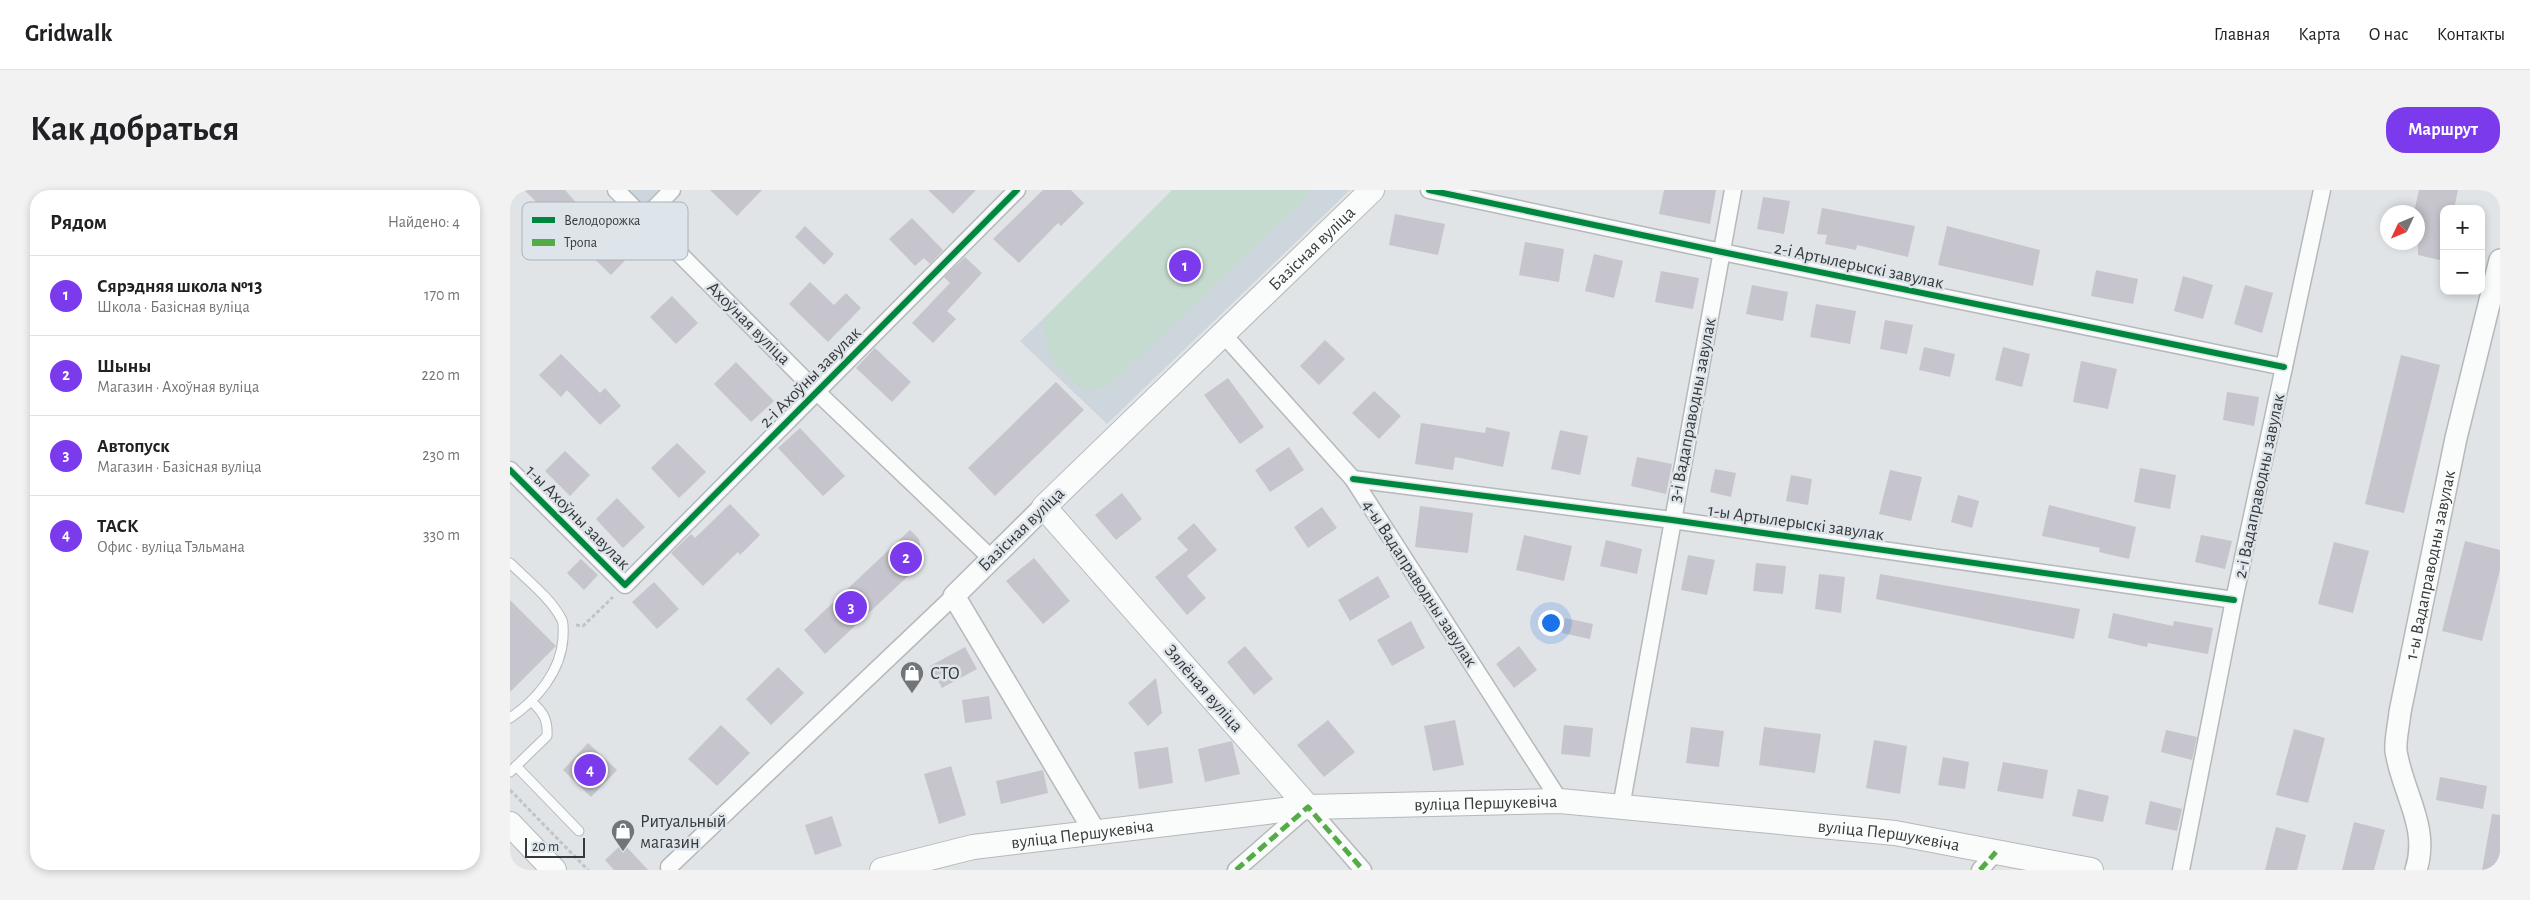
<!DOCTYPE html>
<html lang="ru">
<head>
<meta charset="utf-8">
<style>
	:root { --surface:#fff; --page:#f2f2f2; --text:#202124; --muted:#757577; --line:#e0e0e0; --accent:#7c3aed }
	body { margin:0; font-family:"Alegreya Sans",sans-serif; background:var(--page); color:var(--text) }
	.controls { position:absolute; right:15px; top:15px; display:grid; overflow:hidden; border-radius:10px; box-shadow:0 2px 8px #0003 }
	.controls button { width:45px; height:45px; display:grid; place-items:center; padding:0; border:0; border-bottom:1px solid var(--line); background:var(--surface); color:var(--text); font:25px sans-serif }
	.compass { position:absolute; left:1870px; top:15px; width:45px; height:45px; border-radius:50%; background:var(--surface); box-shadow:0 2px 8px #0003; rotate:226deg }
	.scale { position:absolute; left:15px; bottom:12px; width:60px; box-sizing:border-box; padding-left:5px; border:2px solid #37393b; border-top:0; font-size:14px; line-height:18px; white-space:nowrap; color:#37393b; -webkit-text-stroke:4px #dee5ea; paint-order:stroke }
	.you { position:absolute; left:1040px; top:432px; width:18px; height:18px; margin:-12px; border:4px solid #fff; border-radius:50%; background:#1a73e8; box-shadow:0 0 0 8px #1a73e833 }
	.badge { display:grid; place-items:center; width:32px; height:32px; border-radius:50%; background:var(--accent); color:#fff; font-size:16px; font-weight:700 }
	.pin { position:absolute; translate:-50% -50%; border:2px solid #fff; box-shadow:0 1px 5px #0006 }
	.list { margin:0; padding:0; list-style:none }
	h2 { display:flex; justify-content:space-between; align-items:center; height:65px; margin:0; padding:0 20px; font-size:21px }
	h2 small { font-size:16px; font-weight:400; color:var(--muted) }
	.list li { display:grid; grid-template-columns:32px 1fr auto; gap:15px; align-items:center; box-sizing:border-box; height:80px; padding:0 20px; border-top:1px solid var(--line) }
	.list b { display:block; font-size:19px; white-space:nowrap }
	.list p { margin:0; font-size:16px; white-space:nowrap; color:var(--muted) }
	.list em { font-size:16px; font-style:normal; color:var(--muted) }
	.map { position:relative; flex:none; width:1990px; height:680px; overflow:hidden; border-radius:20px }
	header { display:flex; align-items:center; gap:30px; box-sizing:border-box; height:70px; padding:0 25px; background:var(--surface); border-bottom:1px solid var(--line) }
	header strong { font-size:24px }
	nav { display:flex; gap:28px; margin-inline-start:auto; font-size:18px }
	.intro { display:flex; align-items:center; justify-content:space-between; box-sizing:border-box; height:120px; padding:0 30px }
	h1 { margin:0; font-size:35px }
	.button { padding:12px 22px; border-radius:20px; background:var(--accent); color:#fff; font-size:18px; font-weight:700 }
	main { display:flex; gap:30px; padding:0 30px }
	aside { flex:1; background:var(--surface); border-radius:20px; box-shadow:0 2px 8px #0003 }
	.map>svg:first-child { display:block }
	.built { fill:#cdd6dc }
	.green { fill:#c6dbcf }
	.building { fill:#c6c4cc }
	.lines { fill:none; stroke-linecap:round; stroke-linejoin:round }
	.service-casing { stroke:#b6b8ba; stroke-width:11 }
	.minor-casing { stroke:#b6b8ba; stroke-width:19 }
	.tertiary-casing { stroke:#b6b8ba; stroke-width:24 }
	.secondary-casing { stroke:#b6b8ba; stroke-width:26 }
	.path { stroke:#c2c3c4; stroke-width:3; stroke-dasharray:4 2.5; stroke-linecap:butt }
	.service { stroke:#fafbfb; stroke-width:9 }
	.minor { stroke:#fafbfb; stroke-width:16 }
	.tertiary { stroke:#fafbfb; stroke-width:21 }
	.secondary { stroke:#fafbfb; stroke-width:24 }
	.quiet { stroke:#55ac46; stroke-width:5; stroke-dasharray:10 5; stroke-linecap:butt }
	.cycleway-casing { stroke:#dee5ea; stroke-width:9 }
	.cycleway { stroke:#00873e; stroke-width:6 }
	.labels { text-anchor:middle; stroke-width:5; stroke-linejoin:round; paint-order:stroke }
	.street-label { font-size:18px; fill:#37393b; stroke:#dee5ea }
	.poi-label { font-size:18px; fill:#37393b; stroke:#dee5ea; text-anchor:start }
	.key { fill:#dee5ea; stroke:#acb1b6; stroke-width:1 }
	.key-label { font-size:14px; fill:#37393b }
</style>
</head>
<body>
<header>
<strong>Gridwalk</strong>
<nav><a>Главная</a><a>Карта</a><a>О нас</a><a>Контакты</a></nav>
</header>
<div class="intro"><h1>Как добраться</h1><a class="button">Маршрут</a></div>
<main>
<aside>
<h2>Рядом<small>Найдено: 4</small></h2>
<ul class="list">
<li><span class="badge">1</span><div><b>Сярэдняя школа №13</b><p>Школа · Базісная вуліца</p></div><em>170 m</em></li>
<li><span class="badge">2</span><div><b>Шыны</b><p>Магазин · Ахоўная вуліца</p></div><em>220 m</em></li>
<li><span class="badge">3</span><div><b>Автопуск</b><p>Магазин · Базісная вуліца</p></div><em>230 m</em></li>
<li><span class="badge">4</span><div><b>ТАСК</b><p>Офис · вуліца Тэльмана</p></div><em>330 m</em></li>
</ul>
</aside>
<div class="map">
<svg width="1990" height="680" viewBox="0 0 1990 680">
	<rect width="100%" height="100%" fill="#e1e4e7"/>
	<g class="built">
		<polygon points="106,0 162,0 135,28"/>
		<polygon points="669,0 840,0 597,234 510,151"/>
	</g>
	<path class="green" d="M662 0H797L796 8 600 195 577 201C543 176 537 172 533 129Z"/>
	<g class="building">
		<polygon points="14,0 55,0 73,20 76,17 123,62 101,85"/>
		<polygon points="200,0 252,0 227,26"/>
		<polygon points="418,0 466,0 443,24"/>
		<polygon points="533,0 561,0 574,13 551,36 548,33 509,73 483,49"/>
		<polygon points="1154,0 1206,0 1200,34 1149,24"/>
		<polygon points="1909,0 1948,0 1944,19 1934,19 1934,71 1908,65 1908,22 1904,22"/>
		<polygon points="1253,7 1280,11 1274,44 1247,39"/>
		<polygon points="1312,18 1405,36 1398,67 1347,55 1346,60 1315,54 1317,45 1307,44"/>
		<polygon points="885,24 935,34 928,65 879,55"/>
		<polygon points="402,28 433,60 420,74 414,68 405,76 379,49"/>
		<polygon points="295,36 324,64 314,75 285,47"/>
		<polygon points="1437,36 1530,60 1523,96 1428,75"/>
		<polygon points="1015,52 1054,59 1049,92 1009,85"/>
		<polygon points="1084,64 1113,71 1104,108 1075,101"/>
		<polygon points="455,67 472,83 437,121 446,129 423,153 402,133 440,93 434,87"/>
		<polygon points="1586,80 1628,89 1623,114 1581,106"/>
		<polygon points="1151,81 1189,88 1183,119 1145,112"/>
		<polygon points="1673,86 1703,95 1693,129 1664,121"/>
		<polygon points="300,92 324,115 336,103 351,118 318,152 279,114"/>
		<polygon points="1242,95 1278,102 1273,131 1236,124"/>
		<polygon points="1735,95 1763,103 1752,143 1724,134"/>
		<polygon points="162,106 188,133 166,154 140,127"/>
		<polygon points="1306,114 1346,121 1340,154 1300,147"/>
		<polygon points="1375,130 1403,135 1397,164 1370,159"/>
		<polygon points="815,150 835,169 809,195 790,176"/>
		<polygon points="1414,157 1445,164 1440,187 1409,180"/>
		<polygon points="1493,157 1520,164 1512,197 1485,190"/>
		<polygon points="365,158 401,192 382,212 346,178"/>
		<polygon points="51,164 90,203 95,198 111,216 90,235 57,200 51,207 29,185"/>
		<polygon points="1891,165 1930,175 1894,323 1855,314"/>
		<polygon points="1571,171 1607,179 1598,219 1563,212"/>
		<polygon points="226,172 264,211 241,232 204,194"/>
		<polygon points="718,188 754,237 730,254 694,205"/>
		<polygon points="546,192 574,220 485,306 458,278"/>
		<polygon points="864,201 891,226 869,249 842,223"/>
		<polygon points="1717,202 1749,207 1744,236 1713,230"/>
		<polygon points="911,233 975,243 976,237 1000,242 993,277 945,267 943,280 905,274"/>
		<polygon points="290,238 335,286 313,306 268,258"/>
		<polygon points="1050,240 1078,246 1070,285 1041,279"/>
		<polygon points="167,253 196,282 169,308 141,278"/>
		<polygon points="779,257 794,280 760,302 745,280"/>
		<polygon points="55,261 80,285 60,306 35,281"/>
		<polygon points="1127,267 1162,274 1156,304 1121,296"/>
		<polygon points="1630,278 1666,285 1660,319 1624,312"/>
		<polygon points="1205,279 1226,283 1221,307 1200,302"/>
		<polygon points="1380,280 1412,287 1401,331 1369,324"/>
		<polygon points="1281,285 1302,289 1298,315 1276,311"/>
		<polygon points="612,303 632,329 606,350 585,325"/>
		<polygon points="1448,305 1469,311 1462,338 1441,332"/>
		<polygon points="107,308 135,337 113,358 86,329"/>
		<polygon points="220,314 250,345 230,365 228,362 193,396 161,363 181,344 185,348"/>
		<polygon points="1539,315 1626,337 1619,369 1589,362 1590,358 1532,346"/>
		<polygon points="910,316 963,323 958,363 905,357"/>
		<polygon points="812,317 827,338 798,358 784,337"/>
		<polygon points="684,333 707,360 677,386 696,408 677,425 645,387 678,360 667,348"/>
		<polygon points="400,340 409,349 413,372 315,464 294,440"/>
		<polygon points="1014,345 1062,356 1054,391 1006,380"/>
		<polygon points="1691,345 1722,351 1715,379 1685,372"/>
		<polygon points="1096,350 1132,359 1127,384 1090,376"/>
		<polygon points="1955,351 1990,360 1990,380 1972,451 1932,441"/>
		<polygon points="1824,352 1859,361 1843,423 1808,414"/>
		<polygon points="1178,365 1205,370 1197,405 1171,400"/>
		<polygon points="524,368 560,411 533,434 496,391"/>
		<polygon points="71,369 88,385 74,400 57,383"/>
		<polygon points="1246,373 1276,376 1273,404 1243,401"/>
		<polygon points="1309,384 1335,387 1331,423 1305,419"/>
		<polygon points="1370,384 1570,419 1564,449 1366,409"/>
		<polygon points="868,386 880,407 840,431 828,410"/>
		<polygon points="144,392 169,419 147,439 122,412"/>
		<polygon points="0,410 46,456 0,502"/>
		<polygon points="1603,423 1663,436 1664,431 1703,438 1698,464 1638,453 1637,457 1598,448"/>
		<polygon points="1055,428 1083,434 1080,449 1052,443"/>
		<polygon points="901,431 915,458 882,476 867,450"/>
		<polygon points="735,456 763,489 744,505 717,472"/>
		<polygon points="1009,456 1027,480 1004,498 986,474"/>
		<polygon points="455,457 467,479 432,498 420,476"/>
		<polygon points="268,477 294,503 261,535 236,509"/>
		<polygon points="646,488 652,523 638,536 618,513"/>
		<polygon points="479,506 482,529 455,533 452,510"/>
		<polygon points="818,530 845,562 814,587 787,555"/>
		<polygon points="945,530 954,575 923,581 914,536"/>
		<polygon points="211,535 240,563 207,596 178,569"/>
		<polygon points="1054,535 1083,538 1080,567 1051,564"/>
		<polygon points="1181,537 1214,541 1209,577 1176,573"/>
		<polygon points="1254,537 1311,544 1305,583 1249,575"/>
		<polygon points="1784,539 1815,548 1798,613 1766,605"/>
		<polygon points="1656,540 1687,547 1682,570 1651,562"/>
		<polygon points="1364,550 1397,556 1390,604 1356,598"/>
		<polygon points="722,551 730,584 695,592 688,559"/>
		<polygon points="78,553 107,580 81,607 53,580"/>
		<polygon points="658,557 663,593 629,599 624,562"/>
		<polygon points="1433,567 1459,572 1455,599 1428,595"/>
		<polygon points="1493,572 1538,580 1533,609 1487,601"/>
		<polygon points="441,576 456,625 429,634 414,584"/>
		<polygon points="533,580 538,603 491,614 486,591"/>
		<polygon points="1930,587 1977,596 1973,619 1926,610"/>
		<polygon points="1568,599 1599,606 1593,632 1562,626"/>
		<polygon points="1640,611 1672,619 1667,641 1635,634"/>
		<polygon points="1982,624 1990,625 1990,680 1972,680"/>
		<polygon points="322,626 332,656 305,665 295,635"/>
		<polygon points="1844,632 1875,640 1864,680 1832,680"/>
		<polygon points="1766,637 1796,645 1787,680 1755,680"/>
		<polygon points="113,653 138,680 104,680 95,670"/>
	</g>
	<g class="lines">
		<g class="service-casing">
			<g id="service">
				<path d="M0 373C17 390 41 408 52 430 54 435 53 442 53 448 51 481 27 510 0 528"/>
				<polyline points="6,576 69,641"/>
				<path d="M0 582 37 546C38 529 33 522 21 511"/>
			</g>
		</g>
		<g class="minor-casing">
			<g id="minor">
				<polyline points="106,0 307,202 481,368"/>
				<polyline points="919,0 1212,62 1774,177"/>
				<polyline points="135,28 162,0"/>
				<polyline points="713,144 843,289 1050,611"/>
				<polyline points="0,280 115,395 507,0"/>
				<polyline points="843,289 1162,330 1724,410"/>
				<polyline points="1111,617 1223,0"/>
				<polyline points="159,677 444,406"/>
				<polyline points="726,680 798,617 853,680"/>
				<polyline points="1470,680 1486,662"/>
				<polyline points="1671,680 1724,410 1812,0"/>
			</g>
		</g>
		<g class="tertiary-casing">
			<g id="tertiary">
				<polyline points="534,317 444,406 585,642"/>
				<path id="s1" d="M1906 680C1920 637 1892 602 1886 561 1885 549 1889 534 1890 522L1946 248 1990 70"/>
			</g>
		</g>
		<g class="secondary-casing">
			<g id="secondary">
				<path id="s2" d="M798 617 534 317 862 0"/>
				<polyline points="0,634 44,680"/>
				<path id="s3" d="M372 680 463 657 798 617 1050 611 1385 643 1581 680"/>
			</g>
		</g>
		<g class="path">
			<polyline points="66,435 73,436 103,407"/>
			<polyline points="0,600 78,680"/>
		</g>
		<use href="#service" class="service"/>
		<use href="#minor" class="minor"/>
		<use href="#tertiary" class="tertiary"/>
		<use href="#secondary" class="secondary"/>
		<g class="quiet">
			<polyline points="726,680 798,617 853,680"/>
			<polyline points="1470,680 1486,662"/>
		</g>
		<g class="cycleway-casing">
			<g id="cycleway">
				<polyline points="919,0 1212,62 1774,177"/>
				<polyline points="0,280 115,395 507,0"/>
				<polyline points="843,289 1162,330 1724,410"/>
			</g>
		</g>
		<use href="#cycleway" class="cycleway"/>
	</g>
	<defs>
		<g id="shop-pin" transform="scale(1.25)"><path d="M0 17L-7.5 6A9.5 9.5 0 1 1 7.5 6Z" fill="#727577" stroke="#dee5ea"/><path d="M-5-2.5h2.3a2.7 3.5 0 0 1 5.4 0H5L5.5 6h-11ZM-1.5-2.5h3a1.5 2.3 0 0 0-3 0Z" fill="#fff"/></g>
	</defs>
	<g fill-rule="evenodd">
		<use href="#shop-pin" x="402" y="483"/>
		<use href="#shop-pin" x="113" y="641"/>
	</g>
	<g class="labels">
		<g class="street-label">
			<text dy="6" stroke="none"><textPath href="#s2" startOffset="772">Базісная вуліца</textPath></text>
			<text transform="translate(1349 75) rotate(12)" y="6">2-і Артылерыскі завулак</text>
			<text transform="translate(239 133) rotate(45)" y="6">Ахоўная вуліца</text>
			<text transform="translate(300 187) rotate(-45)" y="6">2-і Ахоўны завулак</text>
			<text transform="translate(1182 220) rotate(-79)" y="6">3-і Вадаправодны завулак</text>
			<text transform="translate(1749 296) rotate(-78)" y="6">2-і Вадаправодны завулак</text>
			<text transform="translate(68 327) rotate(45)" y="6">1-ы Ахоўны завулак</text>
			<text transform="translate(1286 332) rotate(8)" y="6">1-ы Артылерыскі завулак</text>
			<text transform="translate(511 339) rotate(-44)" y="6">Базісная вуліца</text>
			<text dy="6" stroke="none"><textPath href="#s1" startOffset="312">1-ы Вадаправодны завулак</textPath></text>
			<text transform="translate(910 393) rotate(57)" y="6">4-ы Вадаправодны завулак</text>
			<text transform="translate(694 498) rotate(49)" y="6">Зялёная вуліца</text>
			<text dy="6" stroke="none"><textPath href="#s3" startOffset="609">вуліца Першукевіча</textPath></text>
			<text dy="6" stroke="none"><textPath href="#s3" startOffset="204">вуліца Першукевіча</textPath></text>
			<text dy="6" stroke="none"><textPath href="#s3" startOffset="1014">вуліца Першукевіча</textPath></text>
		</g>
		<g class="poi-label">
			<text x="420" y="489">СТО</text>
			<text x="130" y="637">Ритуальный<tspan x="130" dy="21">магазин</tspan></text>
		</g>
	</g>
	<rect x="12" y="12" width="166" height="58" rx="8" class="key"/>
	<rect x="22" y="27" width="23" height="6" fill="#00873e"/>
	<rect x="22" y="49" width="23" height="7" fill="#55ac46"/>
	<g class="key-label">
		<text x="54" y="35">Велодорожка</text>
		<text x="54" y="57">Тропа</text>
	</g>
</svg>
<div class="controls">
<button>+</button>
<button>−</button>
</div>
<svg class="compass" viewBox="-18 -18 36 36"><path d="M0-13l5 13h-10z" fill="#e53935"/><path d="M0 13l5-13h-10z" fill="#757577"/></svg>
<div class="scale">20 m</div>
<div class="you"></div>
<div class="pin badge" style="left:675px;top:76px">1</div>
<div class="pin badge" style="left:396px;top:368px">2</div>
<div class="pin badge" style="left:341px;top:417px">3</div>
<div class="pin badge" style="left:80px;top:580px">4</div>
</div>
</main>
</body>
</html>
